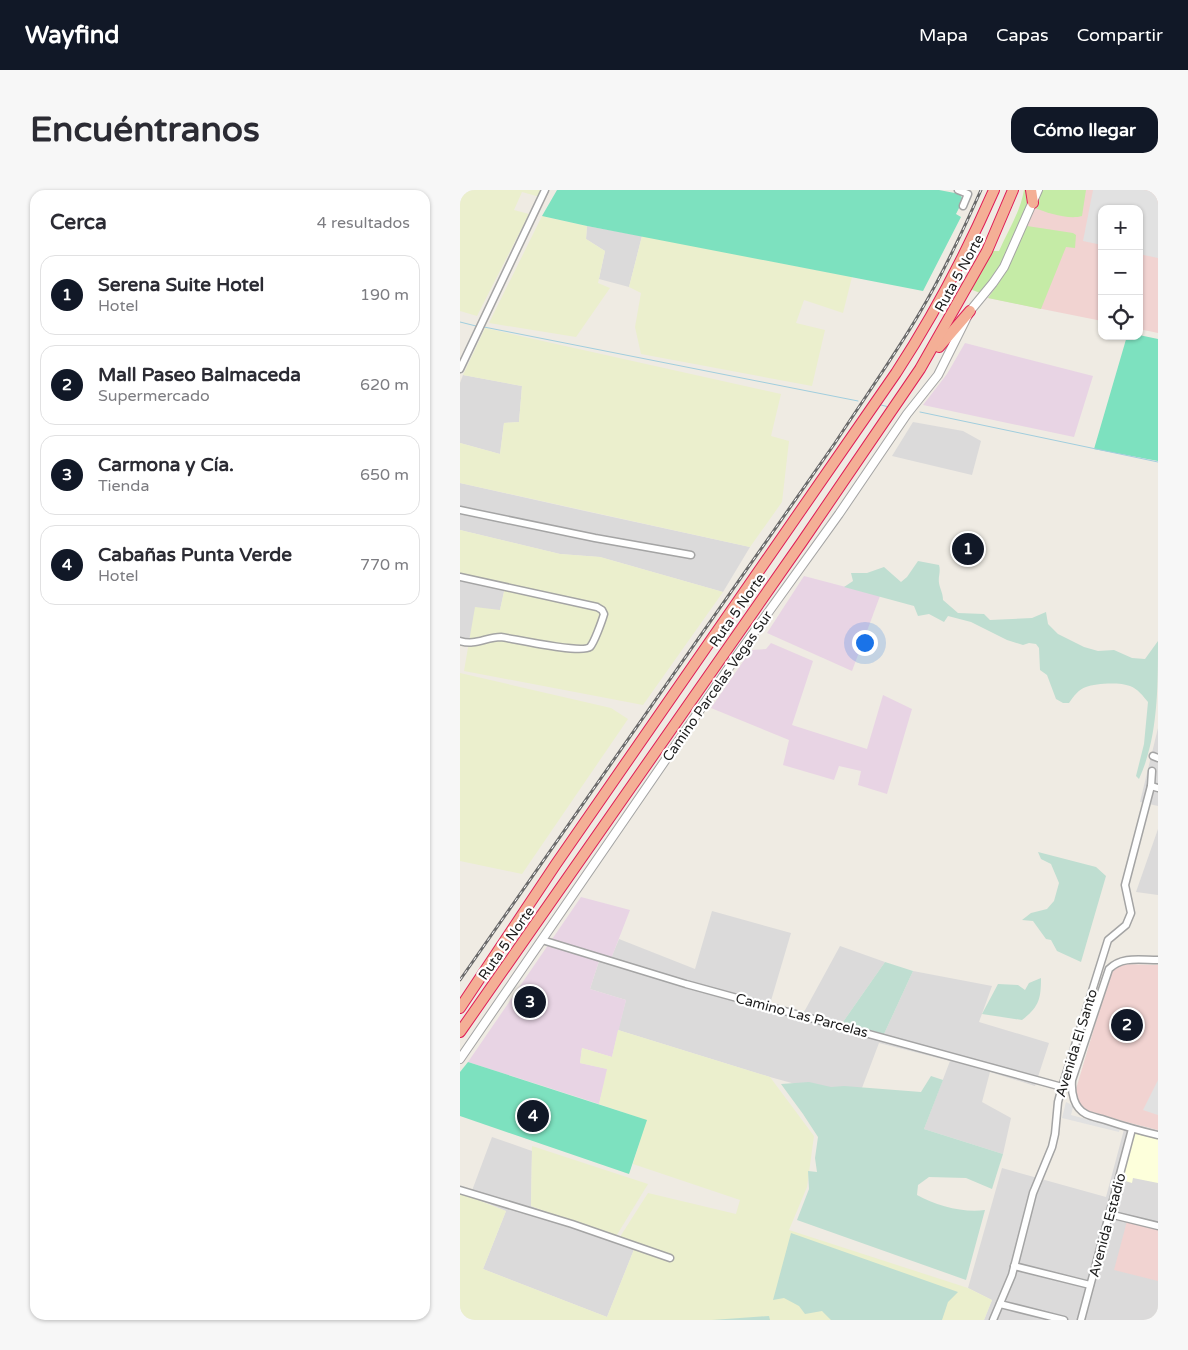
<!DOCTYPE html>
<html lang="es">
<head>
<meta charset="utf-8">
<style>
	:root { --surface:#fff; --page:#f7f7f7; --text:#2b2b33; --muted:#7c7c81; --line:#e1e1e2; --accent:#111827 }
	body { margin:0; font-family:"Varela Round",sans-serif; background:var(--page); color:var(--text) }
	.controls { position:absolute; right:15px; top:15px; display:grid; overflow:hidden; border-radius:10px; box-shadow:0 1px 4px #0004 }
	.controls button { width:45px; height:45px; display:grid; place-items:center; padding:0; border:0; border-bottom:1px solid var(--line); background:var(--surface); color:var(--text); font:25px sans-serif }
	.you { position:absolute; left:404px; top:452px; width:18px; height:18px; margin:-12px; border:4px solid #fff; border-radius:50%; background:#1a73e8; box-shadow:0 0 0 8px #1a73e833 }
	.badge { display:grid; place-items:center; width:32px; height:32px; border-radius:50%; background:var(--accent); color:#fff; font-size:16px; font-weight:700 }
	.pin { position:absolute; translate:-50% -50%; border:2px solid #fff; box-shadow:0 1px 5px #0006 }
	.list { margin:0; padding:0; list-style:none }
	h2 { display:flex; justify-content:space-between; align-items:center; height:65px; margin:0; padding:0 20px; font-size:21px }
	h2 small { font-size:16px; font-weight:400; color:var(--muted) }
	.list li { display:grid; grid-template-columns:32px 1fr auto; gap:15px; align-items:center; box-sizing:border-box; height:80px; margin:0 10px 10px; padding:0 10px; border:1px solid var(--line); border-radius:15px }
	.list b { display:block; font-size:19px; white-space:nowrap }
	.list p { margin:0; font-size:16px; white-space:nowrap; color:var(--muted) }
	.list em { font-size:16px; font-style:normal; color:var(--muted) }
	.icon { flex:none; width:28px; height:28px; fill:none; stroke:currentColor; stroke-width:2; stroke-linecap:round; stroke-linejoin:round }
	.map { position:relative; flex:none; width:698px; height:1130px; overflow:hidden; border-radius:15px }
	header { display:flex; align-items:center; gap:30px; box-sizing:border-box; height:70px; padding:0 25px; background:var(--accent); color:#fff }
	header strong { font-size:24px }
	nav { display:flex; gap:28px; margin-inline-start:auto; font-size:18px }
	.intro { display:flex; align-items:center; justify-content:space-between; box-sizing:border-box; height:120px; padding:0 30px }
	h1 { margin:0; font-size:35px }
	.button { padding:12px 22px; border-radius:15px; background:var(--accent); color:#fff; font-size:18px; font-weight:700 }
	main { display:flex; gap:30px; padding:0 30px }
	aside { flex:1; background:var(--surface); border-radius:15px; box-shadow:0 1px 4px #0004 }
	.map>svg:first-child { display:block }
	.residential { fill:#dbdada }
	.commercial { fill:#f1d3d1 }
	.industrial { fill:#e8d4e4 }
	.education { fill:#fdffdb }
	.farmland { fill:#ebefcd }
	.grass { fill:#c5eba6 }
	.wetland { fill:#bfded1 }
	.pitch { fill:#7de1bf }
	.parking { fill:#e1e1e1 }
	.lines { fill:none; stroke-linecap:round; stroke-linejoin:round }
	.stream { stroke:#a1cede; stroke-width:1 }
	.minor-casing { stroke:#a4a4a4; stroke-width:9 }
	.tertiary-casing { stroke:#a4a4a4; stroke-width:10 }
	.trunk-casing { stroke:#df1d57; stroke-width:12 }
	.minor { stroke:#fff; stroke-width:6 }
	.tertiary { stroke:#fff; stroke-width:8 }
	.trunk { stroke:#f4af96; stroke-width:10 }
	.rail-casing { stroke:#6b6b6b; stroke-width:3 }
	.rail { stroke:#fff; stroke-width:1; stroke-dasharray:4; stroke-linecap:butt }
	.labels { text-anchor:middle; stroke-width:4.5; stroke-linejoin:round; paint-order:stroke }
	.street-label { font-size:14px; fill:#1d1d1d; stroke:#fff }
</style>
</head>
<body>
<header>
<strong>Wayfind</strong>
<nav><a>Mapa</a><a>Capas</a><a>Compartir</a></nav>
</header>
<div class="intro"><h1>Encuéntranos</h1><a class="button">Cómo llegar</a></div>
<main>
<aside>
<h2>Cerca<small>4 resultados</small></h2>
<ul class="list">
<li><span class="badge">1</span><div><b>Serena Suite Hotel</b><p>Hotel</p></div><em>190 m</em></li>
<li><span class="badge">2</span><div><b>Mall Paseo Balmaceda</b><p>Supermercado</p></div><em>620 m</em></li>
<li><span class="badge">3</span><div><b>Carmona y Cía.</b><p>Tienda</p></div><em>650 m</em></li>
<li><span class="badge">4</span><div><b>Cabañas Punta Verde</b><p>Hotel</p></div><em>770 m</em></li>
</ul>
</aside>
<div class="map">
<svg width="698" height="1130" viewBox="0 0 698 1130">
	<rect width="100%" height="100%" fill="#efebe3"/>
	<g class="residential">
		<polygon points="127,36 182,46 169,97 139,89 145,61 126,49"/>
		<polygon points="3,185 62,196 59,232 44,233 40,264 0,253 0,193"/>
		<polygon points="453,232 503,241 521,251 512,285 432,266"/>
		<polygon points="0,293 125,321 290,357 263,402 140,367 100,364 0,340"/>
		<polygon points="0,383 46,392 40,420 9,452 0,449"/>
		<polygon points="698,538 698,616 680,612"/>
		<polygon points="698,639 698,705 676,702"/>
		<polygon points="252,721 331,743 310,814 344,822 380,756 425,772 383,832 424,844 453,781 532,796 519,832 589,853 575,896 530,882 522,912 551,928 543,964 464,939 490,871 419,853 397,911 310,887 158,840 166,810 130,799 139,771 149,773 159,749 235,779"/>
		<polygon points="666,932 698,940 698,1130 524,1130 532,1110 508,1098 542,978 646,1007"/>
		<polygon points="32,947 72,961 71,1016 175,1057 147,1127 23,1079 46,1021 10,1006"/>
	</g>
	<g class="commercial">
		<polygon points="582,0 698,0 698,143 679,139 679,19 642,19 642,131 528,108 542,88 567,36"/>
		<polygon points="661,774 698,775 698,940 666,932 626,920 620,915 617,908 616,899 649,788 653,779"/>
		<polygon points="667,1031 698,1039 698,1091 654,1080"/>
	</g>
	<g class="industrial">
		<polygon points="505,153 633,186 614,247 463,215 487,184"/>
		<polygon points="344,386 420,406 392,481 307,443"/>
		<polygon points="311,453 353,471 332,535 407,559 423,505 452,519 427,604 398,595 401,581 379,576 374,590 323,575 329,550 251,518 291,460 306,459"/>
		<polygon points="121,707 170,720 149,774 139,771 130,799 166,810 152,867 122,858 120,873 148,879 139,914 8,872"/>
	</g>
	<polygon class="education" points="673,943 698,949 698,993 673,988 672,993 662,990"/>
	<g class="farmland">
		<polygon points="0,0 83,0 80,7 62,2 54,20 69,24 17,126 0,121"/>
		<polygon points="82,26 127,36 126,49 145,61 138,93 150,98 116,147 29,133"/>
		<polygon points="182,46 392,87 383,123 344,110 336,133 365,140 352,196 181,164 175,137 181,103 169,97"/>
		<polygon points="25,138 321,204 311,246 329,251 322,312 290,357 0,293 0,253 40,264 44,233 59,232 62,196 3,185"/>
		<polygon points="0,340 100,364 140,367 263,402 183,515 4,481 15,417 40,420 46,393 0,383"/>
		<polygon points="0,483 151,518 168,529 62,684 0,671"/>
		<polygon points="158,840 310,887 354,946 347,997 329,1040 508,1098 532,1110 524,1130 0,1130 0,1003 46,1021 23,1079 147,1127 175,1057 158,1050 188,1003 276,1024 280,1010 173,974 186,930 139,914 147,879 120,873 122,858 152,867"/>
		<polygon points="72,956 188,994 155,1048 71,1016"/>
	</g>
	<g class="grass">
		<path d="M564 0H568L569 8 567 20 540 76 520 103 510 99 531 61H539C548 40 560 23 564 0Z"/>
		<path d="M582 0H626L622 26C609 30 587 23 575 18Z"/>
		<polygon points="567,36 613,43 616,45 615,58 606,57 581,119 528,108 542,88"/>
	</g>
	<g class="wetland">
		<path d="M458 371 479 375C481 382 478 386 479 393 480 399 483 403 483 410L498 423 524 424 530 430 572 428 586 422 588 434 598 444 624 457 638 461 654 460 672 468 685 469 698 451C698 498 698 548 679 589L676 586 684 554 688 512C683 506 678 499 670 496 660 492 636 493 626 497 619 499 613 507 609 513H603L596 509 587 485 580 480 579 458 576 454 569 453 563 455 547 450 511 432 488 426 484 432 469 424 458 426 454 416 384 397 393 391 391 383H407L424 377 441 392 447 387Z"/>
		<polygon points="578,662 636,677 646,686 621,772 597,761 591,750 586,749 573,731 562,730 571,723 587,719 594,711 599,693 591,674 581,669"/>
		<polygon points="425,772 453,781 424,844 383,832"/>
		<path d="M581 788C581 809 579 817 562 830L522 824 538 794 558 795 565 800 569 793Z"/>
		<path d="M471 886 483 890 464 939 543 964 532 999 506 988 469 987 458 995 457 1005C476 1016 504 1023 525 1020L506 1090 337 1030 349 999 348 981 357 982 355 968 358 947 343 924 321 894 349 892 371 897 384 896 461 902Z"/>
		<polygon points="331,1043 498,1102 488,1112 482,1130 371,1130 362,1121 345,1124 339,1116 324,1108 313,1110"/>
		<polygon points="309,1126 310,1130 252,1130"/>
	</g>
	<g class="pitch">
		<polygon points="97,0 479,0 500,4 503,10 496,24 501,27 463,101 127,36 82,26"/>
		<polygon points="679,145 698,149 698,271 634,259 667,146 679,146"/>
		<polygon points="8,872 187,930 169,984 0,926 0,882"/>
	</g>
	<g class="parking">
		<polygon points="633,0 698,0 698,68 679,64 679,19 642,19 642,55 623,51"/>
		<polygon points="698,890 698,925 683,920"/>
		<polygon points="606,912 610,914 613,917 611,925 660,938 659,942 602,928"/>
	</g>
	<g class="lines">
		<g class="stream">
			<polyline points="0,132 16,136"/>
			<polyline points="24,137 398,211"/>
			<polyline points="421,215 429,217"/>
			<polyline points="460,222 698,272"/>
		</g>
		<g class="minor-casing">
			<g id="minor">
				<polyline points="498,0 508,4 503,16"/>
				<polyline points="0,179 85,0"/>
				<polyline points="0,320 135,348 231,365"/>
				<path d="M0 387 137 417 142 420 144 424C142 431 134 453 130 457 121 464 55 449 41 447 26 447 15 456 0 451"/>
				<polyline points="693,566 698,568"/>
				<polyline points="691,596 698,598"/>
				<polyline points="82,750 226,794 602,897"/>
				<path d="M698 770C680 770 662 766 649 779L612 890C611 903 614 918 626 924 632 927 639 928 645 930 663 936 680 941 698 945"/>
				<polyline points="0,1000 112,1034 210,1068"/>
				<polyline points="649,1024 698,1036"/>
				<polyline points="554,1076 630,1095"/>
				<polyline points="540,1114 604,1130"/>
				<polyline points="533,1130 552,1085 573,1003 592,957 595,944 598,912 602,897 648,750 666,735 671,723 665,695 691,596 692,581"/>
				<polyline points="621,1130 672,939"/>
			</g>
		</g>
		<g class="tertiary-casing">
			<polyline id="tertiary" points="0,869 279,463 379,324 447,224 478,185 510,121 533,93 544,77 578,0"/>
		</g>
		<g class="trunk-casing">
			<g id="trunk">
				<polyline points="571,0 573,13"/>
				<polyline points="479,157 510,121"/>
				<path d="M0 818 96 674 436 183C474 125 506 64 534 0"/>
				<polyline points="0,842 342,352 460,179 527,61 553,0"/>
			</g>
		</g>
		<use href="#minor" class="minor"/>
		<use href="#tertiary" class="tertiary"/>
		<use href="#trunk" class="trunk"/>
		<g class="rail-casing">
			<path id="rail" d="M0 790 375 253C403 210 433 168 459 124 483 84 502 43 521 0"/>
		</g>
		<use href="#rail" class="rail"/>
	</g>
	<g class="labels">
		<g class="street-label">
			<text transform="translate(499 83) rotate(-61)" y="5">Ruta 5 Norte</text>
			<text transform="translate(277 420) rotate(-55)" y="5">Ruta 5 Norte</text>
			<text transform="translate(257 496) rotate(-55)" y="5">Camino Parcelas Vegas Sur</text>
			<text transform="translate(46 753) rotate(-55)" y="5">Ruta 5 Norte</text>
			<text transform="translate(342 825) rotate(15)" y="5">Camino Las Parcelas</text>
			<text transform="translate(616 853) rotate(-73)" y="5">Avenida El Santo</text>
			<text transform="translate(647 1035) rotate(-75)" y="5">Avenida Estadio</text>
		</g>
	</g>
</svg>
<div class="controls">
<button>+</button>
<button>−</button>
<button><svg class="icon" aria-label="locate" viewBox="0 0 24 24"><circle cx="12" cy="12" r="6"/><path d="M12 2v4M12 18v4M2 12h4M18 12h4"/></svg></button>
</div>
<div class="you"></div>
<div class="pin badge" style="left:508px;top:359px">1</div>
<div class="pin badge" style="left:667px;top:835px">2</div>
<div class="pin badge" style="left:70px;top:812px">3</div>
<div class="pin badge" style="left:73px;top:926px">4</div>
</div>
</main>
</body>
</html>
